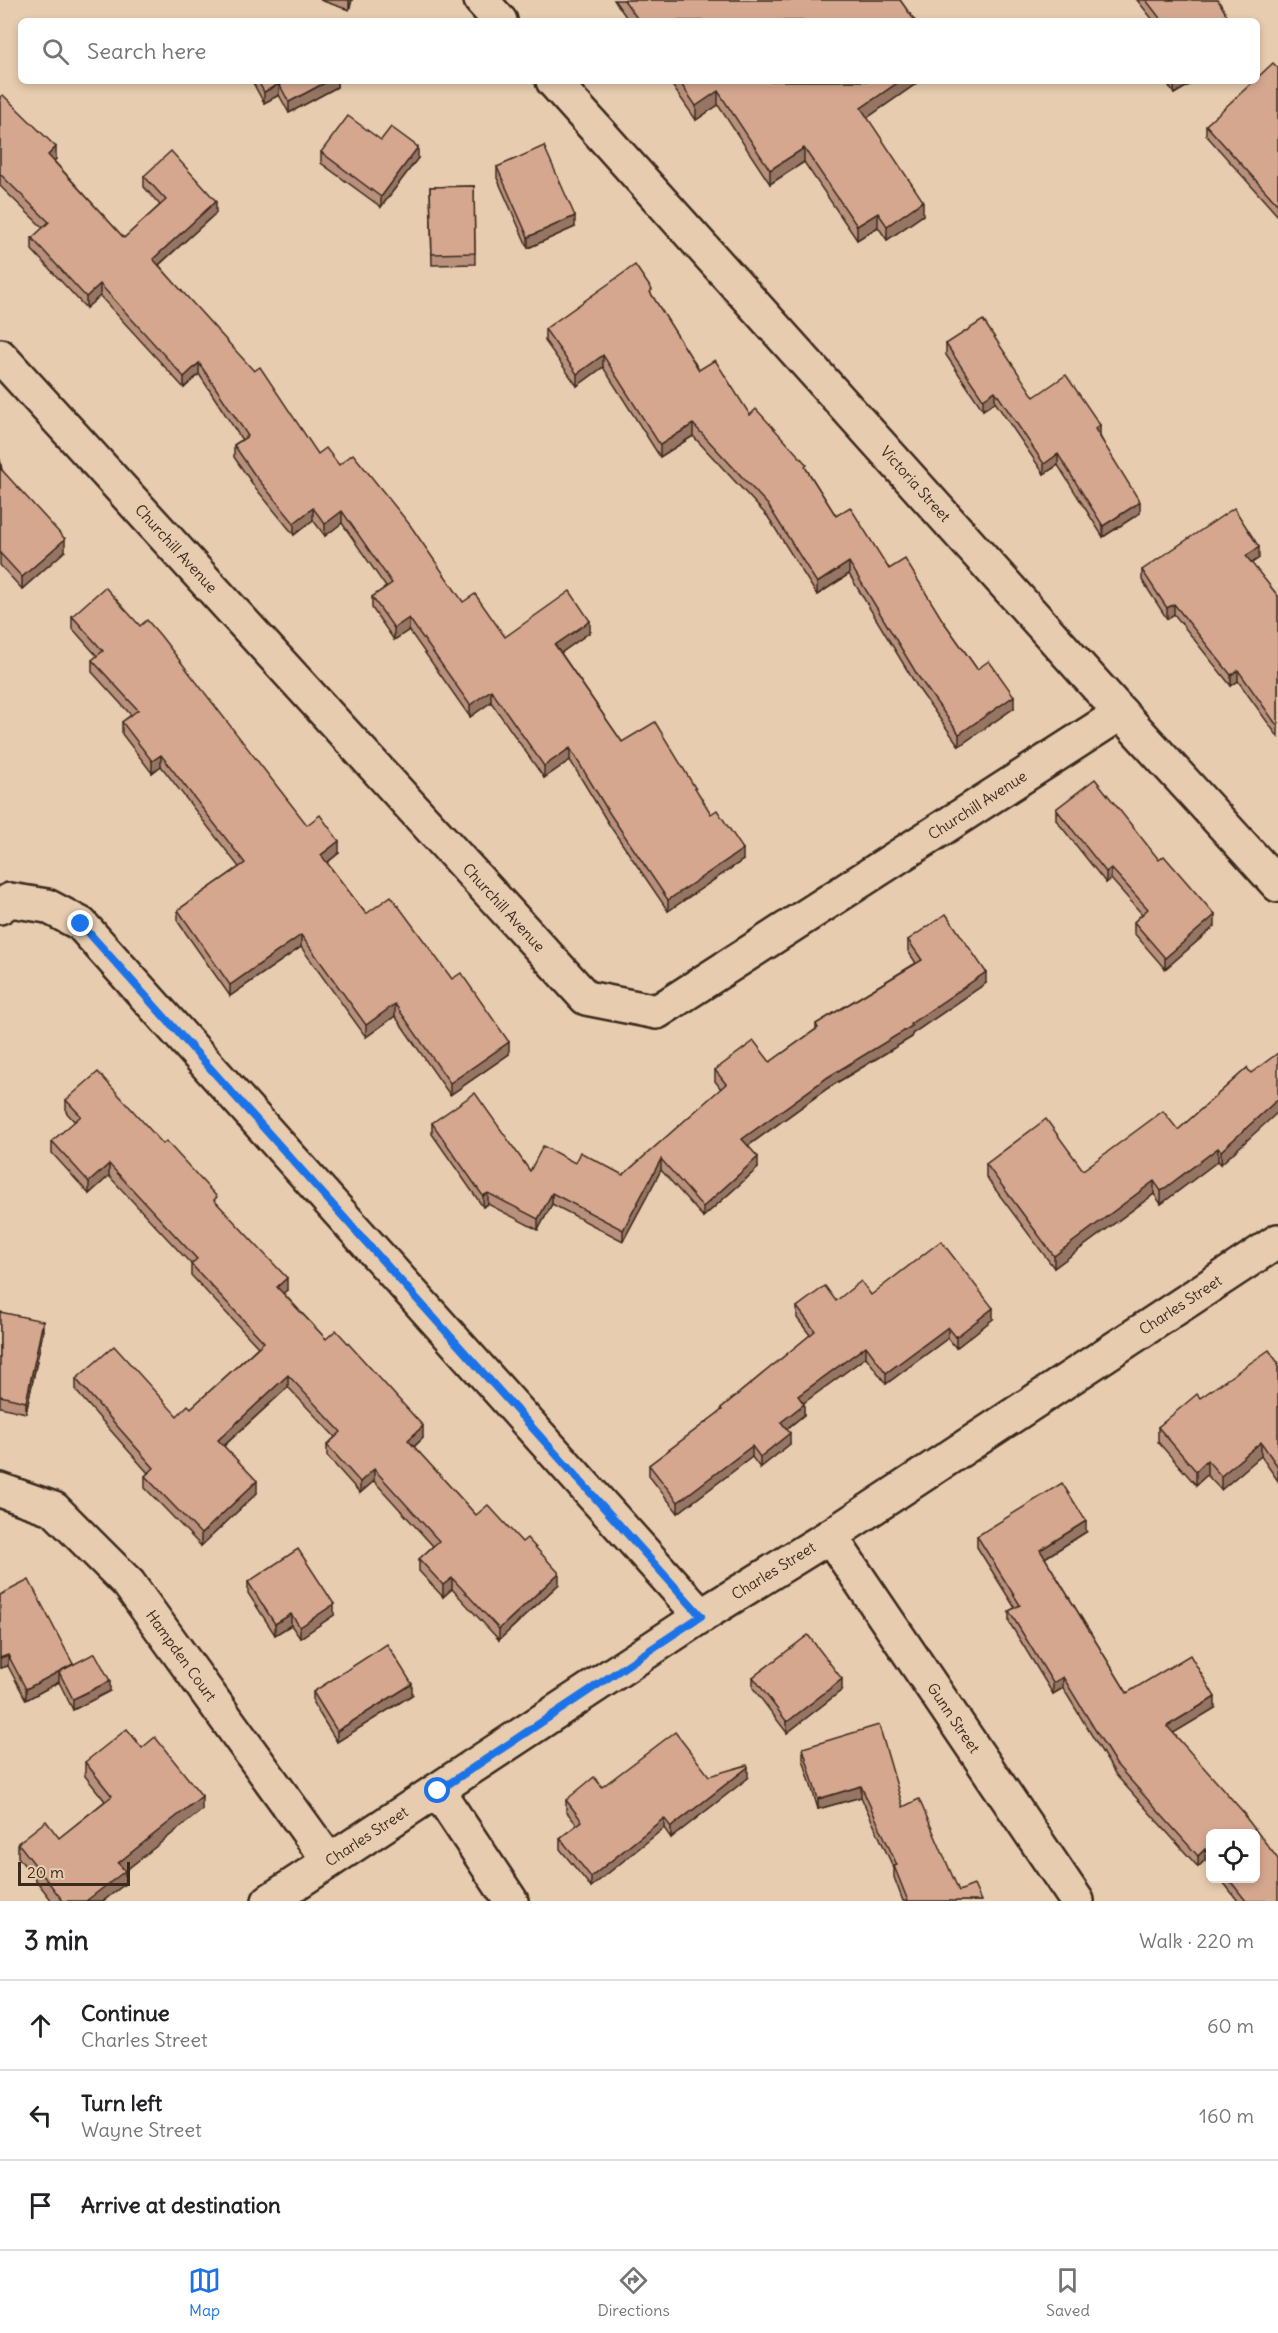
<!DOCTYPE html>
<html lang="en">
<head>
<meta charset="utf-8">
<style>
	:root { --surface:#fff; --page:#f6f6f6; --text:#202124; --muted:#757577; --line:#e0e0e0; --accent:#1a73e8 }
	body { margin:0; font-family:Delius,sans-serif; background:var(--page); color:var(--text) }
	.controls { position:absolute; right:18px; bottom:18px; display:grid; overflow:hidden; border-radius:9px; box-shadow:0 3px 9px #0003 }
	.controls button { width:54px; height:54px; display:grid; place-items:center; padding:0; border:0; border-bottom:2px solid var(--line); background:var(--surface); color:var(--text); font:30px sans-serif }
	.scale { position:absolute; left:18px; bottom:15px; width:112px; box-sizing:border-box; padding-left:6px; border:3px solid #3b2a1e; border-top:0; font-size:16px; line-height:21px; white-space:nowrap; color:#3b2a1e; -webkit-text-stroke:4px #e7ccaf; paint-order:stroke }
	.stop { position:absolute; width:18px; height:18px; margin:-14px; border:4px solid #1a73e8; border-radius:50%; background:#fff }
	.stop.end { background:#1a73e8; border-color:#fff; box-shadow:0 2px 6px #0008 }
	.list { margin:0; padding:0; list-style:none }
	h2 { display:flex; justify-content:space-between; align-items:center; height:78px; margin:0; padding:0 24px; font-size:26px }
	h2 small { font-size:20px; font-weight:400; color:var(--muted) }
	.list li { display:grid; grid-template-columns:39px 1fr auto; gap:18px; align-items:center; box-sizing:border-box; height:90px; padding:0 24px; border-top:2px solid var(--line) }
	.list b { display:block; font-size:22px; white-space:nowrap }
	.list p { margin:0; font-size:20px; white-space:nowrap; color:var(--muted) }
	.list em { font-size:20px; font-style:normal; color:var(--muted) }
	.icon { flex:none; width:33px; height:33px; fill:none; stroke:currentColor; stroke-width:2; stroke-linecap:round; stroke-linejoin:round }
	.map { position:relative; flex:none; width:1278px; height:1901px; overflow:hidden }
	.search { position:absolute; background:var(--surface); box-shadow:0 3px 9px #0003; left:18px; right:18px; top:18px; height:66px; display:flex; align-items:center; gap:15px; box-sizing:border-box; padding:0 21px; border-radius:9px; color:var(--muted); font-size:22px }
	.sheet { height:348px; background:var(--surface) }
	nav { display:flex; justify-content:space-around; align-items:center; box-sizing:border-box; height:84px; border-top:2px solid var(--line); background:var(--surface); font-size:16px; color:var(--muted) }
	nav a { display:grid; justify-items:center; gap:3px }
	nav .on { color:var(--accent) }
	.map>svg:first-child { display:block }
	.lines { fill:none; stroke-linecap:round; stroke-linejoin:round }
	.minor-casing { stroke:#3b2a1e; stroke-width:38 }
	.minor { stroke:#e7ccaf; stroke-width:33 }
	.wall { fill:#b8907b; stroke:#3b2a1e; stroke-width:1.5 }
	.shaded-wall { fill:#967564; stroke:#3b2a1e; stroke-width:1.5 }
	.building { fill:#d6a78f; stroke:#3b2a1e; stroke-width:1.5 }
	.route { stroke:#1a73e8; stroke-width:8 }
	.labels { text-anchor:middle; stroke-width:5; stroke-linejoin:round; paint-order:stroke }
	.street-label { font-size:15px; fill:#3b2a1e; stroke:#e7ccaf }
</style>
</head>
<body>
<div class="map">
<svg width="1278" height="1901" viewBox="0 0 1278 1901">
	<rect width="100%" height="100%" fill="#e7ccaf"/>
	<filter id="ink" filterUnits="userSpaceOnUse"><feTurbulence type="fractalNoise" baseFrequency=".0167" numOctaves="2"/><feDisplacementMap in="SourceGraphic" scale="12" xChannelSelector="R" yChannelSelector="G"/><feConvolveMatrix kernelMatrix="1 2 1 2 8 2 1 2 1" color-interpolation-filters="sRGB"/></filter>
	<g filter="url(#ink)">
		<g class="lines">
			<g class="minor-casing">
				<g id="minor">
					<polyline points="481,0 500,21"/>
					<path id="s1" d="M553 81 1121 713 1278 885"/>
					<path id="s2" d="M0 356 586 998 657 1012 1121 713"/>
					<polyline points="0,907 10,900 47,906 81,924 701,1616"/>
					<path id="s3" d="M0 1490 54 1509 129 1584 329 1861"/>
					<path id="s4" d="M830 1536 1077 1901"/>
					<polyline points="438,1791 511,1901"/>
					<path id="s5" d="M269 1901 701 1616 830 1536 1278 1241"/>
				</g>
			</g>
			<use href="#minor" class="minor"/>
		</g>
		<g class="wall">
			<polygon points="320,0 352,0 349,10"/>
			<polygon points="614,0 900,0 915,21 629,21"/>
			<polygon points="1137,0 1218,0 1230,21 1154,21"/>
			<polygon points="1278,68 1278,216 1206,135 1206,125"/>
			<polygon points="252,81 337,81 337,87 289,113 279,95 264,103"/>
			<polygon points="669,81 920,81 867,118 923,215 887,240 878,227 857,240 804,162 770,184 718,105 696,120"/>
			<polygon points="1166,81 1196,81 1174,94"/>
			<polygon points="0,97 56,159 54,161 124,238 160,205 144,187 144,176 216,213 159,265 318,454 339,465 463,602 505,637 590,632 561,653 622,742 711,814 743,860 668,911 610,826 570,760 544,778 491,702 470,717 409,630 394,640 372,608 372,597 386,587 342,523 325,536 313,520 294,535 254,486 234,457 234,445 242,440 199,374 184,388 100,296 86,308 32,250 32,238 43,228 0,186"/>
			<polygon points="321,152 418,158 381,207 321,163"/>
			<polygon points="497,167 575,227 528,248 497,178"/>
			<polygon points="474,186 475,264 432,265 430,187"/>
			<polygon points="652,296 699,370 750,415 807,470 836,516 943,621 977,669 1014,708 959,746 918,688 849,574 817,595 768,517 693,436 660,457 603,367 577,386 545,341 545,329"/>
			<polygon points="946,344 1100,436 1140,513 1103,537 1058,465 1044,474 995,402 983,410 946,355"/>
			<polygon points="0,459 2,470 65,551 22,589 0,565"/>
			<polygon points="1259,558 1251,563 1278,596 1278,737 1238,681 1231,686 1174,614 1167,619 1142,580 1142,570"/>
			<polygon points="72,616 339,853 327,863 366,914 452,979 509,1054 450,1095 395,1016 366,1037 301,947 230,996 178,922 178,910 239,867 161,766 152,773 122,734 122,722 131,715 92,672 92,660 97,656 72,628"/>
			<polygon points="1056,809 1159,860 1215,926 1165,969 1134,933 1134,922 1142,914 1111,879 1106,883 1056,820"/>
			<polygon points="908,940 986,983 912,1034 912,1037 828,1088 748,1146 758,1168 703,1217 661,1170 623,1241 552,1204 538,1230 488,1204 483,1207 432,1134 432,1123 530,1171 575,1163 623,1175 721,1089 715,1081 715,1070 770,1062 816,1029 816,1024 916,963 908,951"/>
			<polygon points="1247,1068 1221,1164 1218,1161 1161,1204 1154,1194 1054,1268 986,1177 986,1164 1083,1170 1178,1130"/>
			<polygon points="66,1100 217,1204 287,1290 283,1293 326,1339 423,1438 414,1447 476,1515 559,1584 499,1640 452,1589 443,1597 419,1571 419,1559 433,1546 374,1481 360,1493 327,1456 327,1445 335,1437 288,1387 224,1446 257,1493 201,1546 145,1488 145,1476 148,1473 76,1391 76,1379 177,1416 191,1408 258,1347 191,1275 191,1264 109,1176 89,1194 52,1153 52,1141 75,1122 66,1112"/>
			<polygon points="871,1295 993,1319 956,1348 948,1338 886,1384 866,1357 803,1403 804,1415 787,1429 790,1444 760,1468 752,1457 678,1513 649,1476 649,1465 721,1411 721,1408 810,1335 797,1318 797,1307"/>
			<polygon points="0,1312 43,1332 26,1413 0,1407"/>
			<polygon points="1278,1363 1278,1481 1261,1456 1221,1490 1207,1475 1196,1485 1158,1442 1158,1427 1200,1398"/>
			<polygon points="1086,1532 1045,1558 1127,1693 1215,1708 1173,1733 1245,1817 1278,1901 1238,1901 1220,1878 1256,1878 1210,1833 1210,1866 1205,1860 1198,1867 1116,1775 1063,1688 1053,1694 1009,1622 1009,1611 1015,1608 977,1547 977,1536"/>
			<polygon points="248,1582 334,1615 300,1638 291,1625 275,1635 248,1593"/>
			<polygon points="0,1595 73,1664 110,1691 73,1710 59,1682 26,1700 8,1666 0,1668"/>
			<polygon points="753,1677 842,1690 787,1733 753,1688"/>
			<polygon points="313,1692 412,1695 337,1742 313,1703"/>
			<polygon points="142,1748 202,1810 125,1871 125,1884 103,1901 52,1901 18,1857 18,1843 59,1838 105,1801 85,1776 85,1762"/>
			<polygon points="803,1748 903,1807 959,1891 981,1901 903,1901 894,1877 894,1869 861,1797 818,1809 803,1759"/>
			<polygon points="709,1776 748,1778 671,1838 664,1828 591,1887 560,1849 560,1838 577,1825 566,1811 566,1800 602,1787"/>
		</g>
		<g class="shaded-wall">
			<polygon points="349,0 352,0 349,10"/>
			<polygon points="328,81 337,81 337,87 289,113 289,102"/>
			<polygon points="900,81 920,81 861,122 861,108"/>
			<polygon points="1178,81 1196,81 1174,94 1174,83"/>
			<polygon points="279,84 279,95 264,103 264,92"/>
			<polygon points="718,91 718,105 696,120 696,106"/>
			<polygon points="56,147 56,159 48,167 48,155"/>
			<polygon points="418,147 418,158 381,207 381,197"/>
			<polygon points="804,148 804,162 770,184 770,170"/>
			<polygon points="216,201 216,213 153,270 153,259"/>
			<polygon points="923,201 923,215 887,240 887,226"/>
			<polygon points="878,213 878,227 857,240 857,226"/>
			<polygon points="575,216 575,227 528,248 528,237"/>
			<polygon points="100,284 100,296 86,308 86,297"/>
			<polygon points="603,355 603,367 577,386 577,374"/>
			<polygon points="199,363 199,374 184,388 184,377"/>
			<polygon points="995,391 995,402 983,410 983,399"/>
			<polygon points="693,424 693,436 660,457 660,445"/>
			<polygon points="1100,425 1100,436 1095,440 1095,429"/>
			<polygon points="1058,454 1058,465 1044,474 1044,464"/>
			<polygon points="1140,502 1140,513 1103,537 1103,526"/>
			<polygon points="313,508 313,520 294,535 294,523"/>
			<polygon points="342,511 342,523 325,536 325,524"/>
			<polygon points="65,539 65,551 22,589 22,577"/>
			<polygon points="1259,547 1259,558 1246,567 1246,556"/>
			<polygon points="849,562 849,574 817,595 817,583"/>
			<polygon points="1174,604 1174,614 1167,619 1167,608"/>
			<polygon points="409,618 409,630 394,640 394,628"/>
			<polygon points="590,621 590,632 555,657 555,645"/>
			<polygon points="1238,670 1238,681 1231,686 1231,675"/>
			<polygon points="491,690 491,702 470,717 470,705"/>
			<polygon points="1014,696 1014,708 959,746 959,734"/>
			<polygon points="570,748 570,760 544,778 544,766"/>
			<polygon points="161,755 161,766 152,773 152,761"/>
			<polygon points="339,841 339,853 321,867 321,855"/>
			<polygon points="743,849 743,860 668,911 668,900"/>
			<polygon points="1111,868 1111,879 1106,883 1106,872"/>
			<polygon points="1215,915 1215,926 1165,969 1165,958"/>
			<polygon points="301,935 301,947 230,996 230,985"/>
			<polygon points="986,972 986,983 912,1034 912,1037 828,1088 742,1150 742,1139 828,1077 910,1024"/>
			<polygon points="395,1004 395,1016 366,1037 366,1025"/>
			<polygon points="509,1042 509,1054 450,1095 450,1083"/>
			<polygon points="1278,1099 1278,1112 1221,1164 1221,1151"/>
			<polygon points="1218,1148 1218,1161 1161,1204 1161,1191"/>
			<polygon points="758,1157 758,1168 703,1217 703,1207"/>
			<polygon points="661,1159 661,1170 623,1241 623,1230"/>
			<polygon points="109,1164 109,1176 89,1194 89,1182"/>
			<polygon points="1154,1181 1154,1194 1054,1268 1054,1256"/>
			<polygon points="488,1193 488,1204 483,1207 483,1196"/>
			<polygon points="552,1193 552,1204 538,1230 538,1219"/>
			<polygon points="287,1278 287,1290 277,1299 277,1287"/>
			<polygon points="993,1308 993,1319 956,1348 956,1337"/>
			<polygon points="43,1321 43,1332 26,1413 26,1402"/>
			<polygon points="948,1327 948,1338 886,1384 886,1373"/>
			<polygon points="866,1346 866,1357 798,1407 798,1396"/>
			<polygon points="288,1375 288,1387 218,1451 218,1440"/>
			<polygon points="804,1404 804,1415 781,1433 781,1422"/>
			<polygon points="423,1426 423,1438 408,1452 408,1440"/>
			<polygon points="790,1433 790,1444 760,1468 760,1457"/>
			<polygon points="1261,1442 1261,1456 1221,1490 1221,1476"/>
			<polygon points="752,1446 752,1457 678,1513 678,1502"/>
			<polygon points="1207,1460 1207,1475 1196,1485 1196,1471"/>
			<polygon points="374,1469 374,1481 360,1493 360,1482"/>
			<polygon points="257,1481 257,1493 201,1546 201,1534"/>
			<polygon points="1086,1521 1086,1532 1040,1561 1040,1550"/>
			<polygon points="559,1573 559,1584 499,1640 499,1629"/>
			<polygon points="452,1578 452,1589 443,1597 443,1585"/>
			<polygon points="334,1604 334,1615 300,1638 300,1627"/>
			<polygon points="291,1614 291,1625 275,1635 275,1624"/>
			<polygon points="8,1655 8,1666 0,1668 0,1658"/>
			<polygon points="73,1664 59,1672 59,1682 26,1700 26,1689"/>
			<polygon points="1063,1677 1063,1688 1053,1694 1053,1683"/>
			<polygon points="842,1679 842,1690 787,1733 787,1722"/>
			<polygon points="110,1681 110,1691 73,1710 73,1699"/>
			<polygon points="412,1684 412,1695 337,1742 337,1731"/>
			<polygon points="1215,1697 1215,1708 1167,1737 1167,1726"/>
			<polygon points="748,1767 748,1778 671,1838 671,1827"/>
			<polygon points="861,1786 861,1797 818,1809 818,1799"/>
			<polygon points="202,1796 202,1810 125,1871 125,1884 103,1901 86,1901 118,1863"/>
			<polygon points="664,1818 664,1828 591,1887 591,1877"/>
			<polygon points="1205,1849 1205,1860 1198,1867 1198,1856"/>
		</g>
		<g class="building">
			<polygon points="624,0 900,0 915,21 639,21"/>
			<polygon points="1146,0 1218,0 1230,21 1162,21"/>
			<polygon points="1273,63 1278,68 1278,205 1206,125 1254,81 1257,81 1257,78"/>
			<polygon points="258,81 328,81 289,102 279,84 264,92"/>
			<polygon points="679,81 900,81 861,108 923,201 887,226 878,213 857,226 804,148 770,170 718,91 696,106"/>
			<polygon points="3,95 56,147 48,155 124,238 166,200 144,176 171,151 216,201 153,259 254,371 260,367 318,454 326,448 339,465 353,454 410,525 463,602 475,594 505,637 570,591 590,621 555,645 622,742 655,722 711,814 717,810 743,849 668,900 610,814 570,748 544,766 491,690 470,705 409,618 394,628 372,597 392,583 342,511 325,524 313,508 294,523 254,474 234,445 248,436 199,363 184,377 100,284 86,297 32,238 49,222 0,174 0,97"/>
			<polygon points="348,116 381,140 391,127 418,147 381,197 321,152"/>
			<polygon points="544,146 575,216 528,237 497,167"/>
			<polygon points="474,186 475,253 432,254 430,187"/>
			<polygon points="635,265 652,290 650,292 699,370 715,360 750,415 756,409 807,465 805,467 836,516 850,507 889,569 905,559 943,621 977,669 989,661 1014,696 959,734 918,676 849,562 817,583 768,505 693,424 660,445 603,355 577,374 545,329"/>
			<polygon points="983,320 1034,397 1066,375 1100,425 1095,429 1140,502 1103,526 1058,454 1044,464 995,391 983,399 946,344"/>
			<polygon points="0,468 65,539 22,577 0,553"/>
			<polygon points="1234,508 1259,547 1246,556 1278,596 1278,727 1238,670 1231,675 1174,604 1167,608 1142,570"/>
			<polygon points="105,587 140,626 147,620 160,635 307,825 320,815 339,841 321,855 366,914 391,896 452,979 461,973 509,1042 450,1083 395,1004 366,1025 301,935 230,985 178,910 245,863 161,755 152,761 122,722 138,710 92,660 103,651 72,616"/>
			<polygon points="1095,779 1159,860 1164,856 1215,915 1165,958 1134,922 1148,909 1111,868 1106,872 1056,809"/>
			<polygon points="946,914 986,972 910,1024 912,1026 828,1077 742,1139 758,1157 703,1207 661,1159 623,1230 552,1193 538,1219 488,1193 483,1196 432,1123 475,1093 530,1171 543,1146 575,1163 580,1152 623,1175 726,1084 715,1070 754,1041 770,1062 818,1028 816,1024 922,960 908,940"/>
			<polygon points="1278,1053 1278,1099 1221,1151 1218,1148 1161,1191 1154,1181 1054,1256 986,1164 1046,1119 1083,1170 1163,1111 1178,1130 1247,1068 1251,1073"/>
			<polygon points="98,1072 163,1144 166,1141 217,1197 214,1200 287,1278 277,1287 326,1339 336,1330 423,1426 408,1440 476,1515 488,1505 522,1542 527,1538 559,1573 499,1629 452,1578 443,1585 419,1559 439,1541 374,1469 360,1482 327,1445 341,1432 288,1375 218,1440 257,1481 201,1534 145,1476 154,1468 76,1379 114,1346 177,1416 188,1405 191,1408 264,1342 191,1264 197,1259 109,1164 89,1182 52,1141 81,1116 66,1100"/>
			<polygon points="941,1241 993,1308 956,1337 948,1327 886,1373 866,1346 798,1396 804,1404 781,1422 790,1433 760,1457 752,1446 678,1502 649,1465 722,1410 721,1408 815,1331 797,1307 825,1286 836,1301 861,1281 871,1295"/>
			<polygon points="0,1312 43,1321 26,1402 0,1396"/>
			<polygon points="1269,1350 1278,1363 1278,1467 1261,1442 1221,1476 1207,1460 1196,1471 1158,1427 1197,1394 1200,1398"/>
			<polygon points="1062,1483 1086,1521 1040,1550 1127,1693 1190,1655 1215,1697 1167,1726 1245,1814 1244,1815 1278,1859 1278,1901 1246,1901 1228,1878 1256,1878 1256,1833 1210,1833 1210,1856 1205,1849 1198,1856 1116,1764 1063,1677 1053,1683 1009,1611 1020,1605 977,1536"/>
			<polygon points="298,1549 334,1604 300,1627 291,1614 275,1624 248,1582"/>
			<polygon points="29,1580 73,1664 26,1689 8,1655 0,1658 0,1595"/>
			<polygon points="808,1635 842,1679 787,1722 753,1677"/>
			<polygon points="387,1644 412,1684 337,1731 313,1692"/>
			<polygon points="95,1653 110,1681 73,1699 59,1672"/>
			<polygon points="879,1725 903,1807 919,1799 959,1891 974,1885 981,1901 908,1901 894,1866 897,1865 861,1786 818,1799 803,1748"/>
			<polygon points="127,1729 142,1748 155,1737 202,1796 118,1863 125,1871 86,1901 63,1901 18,1843 46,1821 59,1838 112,1796 85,1762"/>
			<polygon points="675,1732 709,1776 747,1765 748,1767 671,1827 664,1818 591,1877 560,1838 582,1821 566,1800 594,1777 602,1787"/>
		</g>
	</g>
	<g class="lines" filter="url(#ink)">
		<polyline class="route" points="81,924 701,1616 438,1791"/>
	</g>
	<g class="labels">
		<g class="street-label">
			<text dy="5" stroke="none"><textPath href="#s1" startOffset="542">Victoria Street</textPath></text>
			<text dy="5" stroke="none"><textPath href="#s2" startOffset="261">Churchill Avenue</textPath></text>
			<text dy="5" stroke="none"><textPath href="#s2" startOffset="1323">Churchill Avenue</textPath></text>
			<text dy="5" stroke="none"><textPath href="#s2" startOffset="747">Churchill Avenue</textPath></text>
			<text dy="5" stroke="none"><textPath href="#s5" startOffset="1089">Charles Street</textPath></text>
			<text dy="5" stroke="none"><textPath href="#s5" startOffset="603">Charles Street</textPath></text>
			<text dy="5" stroke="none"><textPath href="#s3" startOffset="252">Hampden Court</textPath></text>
			<text dy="5" stroke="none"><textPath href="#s4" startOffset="220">Gunn Street</textPath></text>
			<text dy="5" stroke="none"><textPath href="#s5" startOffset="117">Charles Street</textPath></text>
		</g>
	</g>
</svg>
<div class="controls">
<button><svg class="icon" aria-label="locate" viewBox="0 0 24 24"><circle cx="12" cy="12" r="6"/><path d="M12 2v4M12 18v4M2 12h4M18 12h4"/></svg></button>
</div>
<div class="scale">20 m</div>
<div class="stop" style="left:438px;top:1791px"></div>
<div class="stop end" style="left:81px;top:924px"></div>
<div class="search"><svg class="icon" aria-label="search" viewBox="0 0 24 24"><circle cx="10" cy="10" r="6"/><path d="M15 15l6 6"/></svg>Search here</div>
</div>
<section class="sheet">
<h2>3 min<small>Walk · 220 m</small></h2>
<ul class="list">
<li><svg class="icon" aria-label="ahead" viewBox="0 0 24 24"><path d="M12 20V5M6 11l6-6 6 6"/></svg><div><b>Continue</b><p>Charles Street</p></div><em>60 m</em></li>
<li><svg class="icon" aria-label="left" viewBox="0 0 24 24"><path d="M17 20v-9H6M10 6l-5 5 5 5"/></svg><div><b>Turn left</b><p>Wayne Street</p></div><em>160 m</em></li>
<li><svg class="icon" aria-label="arrive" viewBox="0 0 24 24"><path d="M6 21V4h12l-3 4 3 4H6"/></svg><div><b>Arrive at destination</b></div></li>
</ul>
</section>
<nav>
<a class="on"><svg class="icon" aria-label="map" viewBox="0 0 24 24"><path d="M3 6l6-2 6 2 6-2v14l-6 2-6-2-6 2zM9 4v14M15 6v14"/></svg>Map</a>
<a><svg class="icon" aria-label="directions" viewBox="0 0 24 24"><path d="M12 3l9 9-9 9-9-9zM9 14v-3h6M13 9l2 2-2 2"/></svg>Directions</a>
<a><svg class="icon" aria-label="saved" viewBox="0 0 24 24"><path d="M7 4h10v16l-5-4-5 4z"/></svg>Saved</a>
</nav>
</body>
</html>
